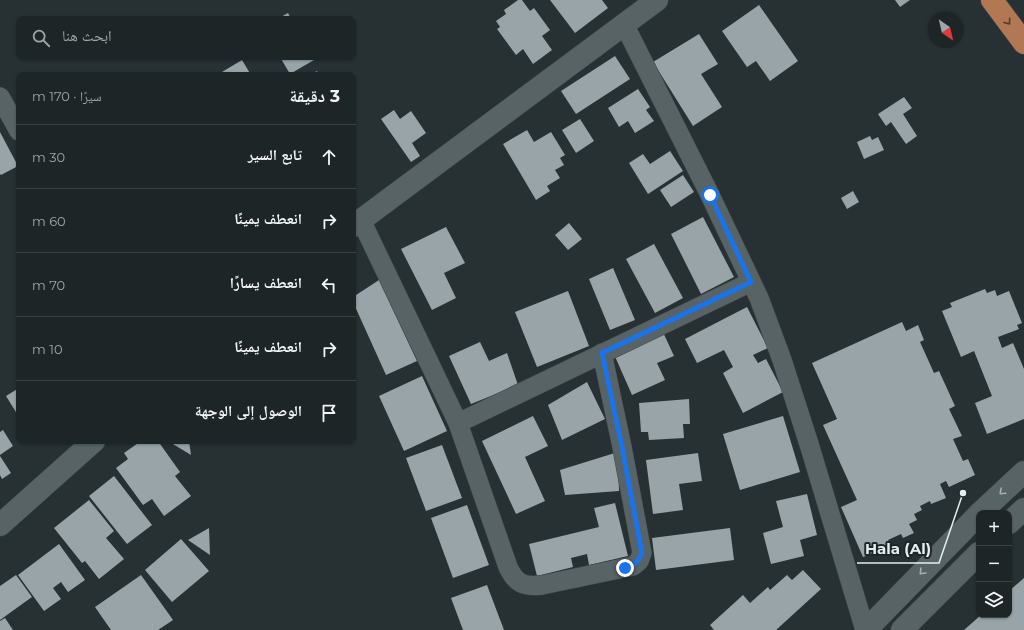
<!DOCTYPE html>
<html lang="ar">
<head>
<meta charset="utf-8">
<style>
	:root { --surface:#1d2527; --page:#252d2f; --text:#f1f3f6; --muted:#a0a5a7; --line:#3b4244 }
	body { margin:0; font-family:Montserrat,"Noto Naskh Arabic",sans-serif; background:var(--page); color:var(--text); direction:rtl }
	.controls { position:absolute; right:12px; bottom:12px; display:grid; overflow:hidden; border-radius:8px; box-shadow:0 1px 3px #0004 }
	.controls button { width:36px; height:36px; display:grid; place-items:center; padding:0; border:0; border-bottom:1px solid var(--line); background:var(--surface); color:var(--text); font:20px sans-serif }
	.compass { position:absolute; left:928px; top:12px; width:36px; height:36px; border-radius:50%; background:var(--surface); box-shadow:0 1px 3px #0004; rotate:146deg }
	.stop { position:absolute; width:12px; height:12px; margin:-9px; border:3px solid #1a73e8; border-radius:50%; background:#fff }
	.stop.end { background:#1a73e8; border-color:#fff; box-shadow:0 1px 4px #0008 }
	.list { margin:0; padding:0; list-style:none }
	h2 { display:flex; justify-content:space-between; align-items:center; height:52px; margin:0; padding:0 16px; font-size:17px }
	h2 small { font-size:13px; font-weight:400; color:var(--muted) }
	.list li { display:grid; grid-template-columns:26px 1fr auto; gap:12px; align-items:center; box-sizing:border-box; height:64px; padding:0 16px; border-top:1px solid var(--line) }
	.list b { display:block; font-size:15px; white-space:nowrap }
	.list em { font-size:13px; font-style:normal; color:var(--muted) }
	.icon { flex:none; width:22px; height:22px; fill:none; stroke:currentColor; stroke-width:2; stroke-linecap:round; stroke-linejoin:round }
	.map { position:relative; flex:none; width:1024px; height:630px; overflow:hidden; direction:ltr }
	.search { position:absolute; background:var(--surface); box-shadow:0 1px 3px #0004; left:16px; top:16px; width:340px; height:44px; display:flex; align-items:center; gap:10px; box-sizing:border-box; padding:0 14px; border-radius:8px; color:var(--muted); font-size:15px }
	.panel { position:absolute; background:var(--surface); box-shadow:0 1px 3px #0004; left:16px; top:72px; width:340px; height:372px; border-radius:8px; direction:rtl }
	.map>svg:first-child { display:block }
	.building { fill:#98a4a8 }
	.lines { fill:none; stroke-linecap:round; stroke-linejoin:round }
	.minor-casing { stroke:#444c4f; stroke-width:20 }
	.tertiary-casing { stroke:#444c4f; stroke-width:23 }
	.trunk-casing { stroke:#444c4f; stroke-width:23 }
	.minor { stroke:#586366; stroke-width:19 }
	.tertiary { stroke:#586366; stroke-width:22 }
	.trunk { stroke:#b27753; stroke-width:22 }
	.oneway { stroke:#4a3f36 }
	.oneway2 { stroke:#a7afb1 }
	.route { stroke:#1a73e8; stroke-width:5 }
	.leader { fill:none; stroke:#e7edef; stroke-width:1.5 }
	.callout-dot { fill:#e7edef; stroke:#1d272a; stroke-width:1.5 }
	.callout-label { font-size:15px; text-anchor:middle; font-weight:bold; fill:#e7edef; stroke:#1d272a; stroke-width:4; stroke-linejoin:round; paint-order:stroke }
</style>
</head>
<body>
<div class="map">
<svg width="1024" height="630" viewBox="0 0 1024 630">
	<rect width="100%" height="100%" fill="#273134"/>
	<g class="building">
		<polygon points="518,0 522,0 530,11 534,8 550,30 542,36 552,50 533,64 523,49 516,55 497,29 500,27 496,21 506,14 504,10"/>
		<polygon points="550,0 602,0 608,8 575,33"/>
		<polygon points="895,0 910,0 900,7"/>
		<polygon points="759,5 798,61 770,81 756,61 747,67 722,31"/>
		<polygon points="288,13 291,19 277,19"/>
		<polygon points="699,34 718,64 701,74 722,107 693,126 653,62"/>
		<polygon points="615,56 630,79 576,114 561,91"/>
		<polygon points="280,57 313,57 314,60 290,74"/>
		<polygon points="242,60 251,75 217,75"/>
		<polygon points="317,71 319,75 310,75"/>
		<polygon points="638,89 650,107 646,110 654,121 635,133 628,121 619,127 608,108"/>
		<polygon points="904,97 912,108 903,114 917,136 906,144 891,122 886,126 878,114"/>
		<polygon points="394,110 400,119 411,111 426,133 412,143 420,156 411,162 381,119"/>
		<polygon points="580,119 594,141 576,153 562,130"/>
		<polygon points="527,130 534,142 551,132 565,155 560,158 564,165 555,170 560,178 547,186 550,191 536,200 503,144"/>
		<polygon points="0,132 18,166 1,175 0,174"/>
		<polygon points="870,136 872,140 878,137 884,150 864,159 857,142"/>
		<polygon points="670,151 683,171 648,194 629,163 643,154 650,164"/>
		<polygon points="683,175 694,192 671,207 660,190"/>
		<polygon points="853,191 859,202 847,209 841,198"/>
		<polygon points="703,217 734,277 701,294 671,234"/>
		<polygon points="569,223 582,239 568,250 555,235"/>
		<polygon points="446,227 465,263 444,273 456,298 432,310 401,249"/>
		<polygon points="654,244 683,298 655,313 626,259"/>
		<polygon points="613,268 635,320 610,330 589,279"/>
		<polygon points="379,280 417,361 386,375 353,302 353,297"/>
		<polygon points="985,289 987,293 995,290 997,296 1009,291 1022,323 1017,325 1019,329 998,337 1002,348 1013,343 1024,369 1024,419 987,434 975,403 992,396 974,351 961,357 942,311 952,307 950,303"/>
		<polygon points="568,291 589,346 537,367 515,312"/>
		<polygon points="747,307 768,348 753,355 758,363 766,359 783,392 743,413 723,373 733,367 724,350 697,363 685,339"/>
		<polygon points="902,322 906,331 918,325 924,340 920,342 934,373 939,371 955,406 949,409 962,436 953,439 963,461 968,459 975,475 949,487 946,481 940,484 946,498 931,504 930,501 920,506 922,510 914,514 917,520 909,524 914,533 903,538 901,534 888,540 892,549 879,555 878,551 863,557 841,507 857,500 823,425 837,419 812,363"/>
		<polygon points="662,330 674,356 657,363 665,380 632,395 613,352"/>
		<polygon points="480,342 489,361 507,353 518,385 471,404 449,356"/>
		<polygon points="422,376 447,431 404,451 379,396"/>
		<polygon points="587,382 605,419 562,440 548,405"/>
		<polygon points="19,388 19,417 6,396"/>
		<polygon points="689,399 690,424 683,424 684,438 649,440 648,432 641,432 639,403"/>
		<polygon points="533,416 548,446 525,457 545,501 516,514 482,441"/>
		<polygon points="783,416 800,472 740,490 723,434"/>
		<polygon points="3,430 13,446 0,455 0,432"/>
		<polygon points="141,441 158,441 180,472 175,476 191,496 164,516 152,499 143,505 116,468 128,459 124,453"/>
		<polygon points="168,441 189,441 191,455"/>
		<polygon points="442,445 462,498 426,511 406,458"/>
		<polygon points="618,452 619,491 565,495 560,470"/>
		<polygon points="698,453 702,481 679,484 683,510 653,514 646,460"/>
		<polygon points="0,456 11,473 2,479 0,475"/>
		<polygon points="114,476 152,525 127,544 89,496"/>
		<polygon points="807,494 817,535 800,540 804,556 771,564 763,533 783,527 776,501"/>
		<polygon points="89,500 114,531 106,538 124,559 99,579 85,561 82,563 54,528"/>
		<polygon points="615,503 628,556 589,565 587,554 571,558 573,567 537,576 529,544 599,527 594,508"/>
		<polygon points="467,505 489,565 453,578 431,518"/>
		<polygon points="209,528 210,555 188,540"/>
		<polygon points="730,528 734,560 656,570 652,538"/>
		<polygon points="181,539 209,571 172,602 145,570"/>
		<polygon points="59,544 85,580 68,592 61,582 53,588 61,599 44,611 18,575"/>
		<polygon points="803,570 821,589 776,630 714,630 710,625 743,595 750,603 768,587 770,590 787,575 792,580"/>
		<polygon points="16,575 32,597 0,620 0,586"/>
		<polygon points="141,575 173,620 158,630 111,630 95,607"/>
		<polygon points="1024,578 1024,630 964,630 981,615 1009,615 1009,591"/>
		<polygon points="487,585 504,630 463,630 451,598"/>
		<polygon points="5,618 13,630 0,630 0,621"/>
	</g>
	<g class="lines">
		<g class="minor-casing">
			<g id="minor">
				<polyline points="624,24 710,195 759,298 782,360 809,444 865,630"/>
				<polyline points="0,97 19,131"/>
				<path d="M361 220 458 423 508 567C516 584 524 587 542 585L633 566 639 561 642 553 622 447 602 353"/>
				<polyline points="458,423 751,282"/>
			</g>
		</g>
		<g class="tertiary-casing">
			<g id="tertiary">
				<polyline points="353,226 657,0"/>
				<polyline points="980,513 1024,472"/>
				<polyline points="1009,523 1024,509"/>
				<polyline points="0,525 94,441"/>
				<polyline points="866,630 979,514"/>
				<polyline points="902,630 979,553"/>
			</g>
		</g>
		<g class="trunk-casing">
			<polyline id="trunk" points="992,0 1024,43"/>
		</g>
		<use href="#minor" class="minor"/>
		<use href="#tertiary" class="tertiary"/>
		<use href="#trunk" class="trunk"/>
	</g>
	<defs><path id="oneway-chevron" d="M-2-3.5L2.5 0L-2 3.5" fill="none" stroke-width="1.6" stroke-linecap="round" stroke-linejoin="round"/></defs>
	<use class="oneway" href="#oneway-chevron" transform="translate(1008 22) rotate(54)"/>
	<g class="oneway2">
		<use href="#oneway-chevron" transform="translate(1002 492) rotate(137)"/>
		<use href="#oneway-chevron" transform="translate(922 572) rotate(134)"/>
	</g>
	<g class="lines">
		<path class="route" d="M625 568C634 566 638 562 642 553L622 447 602 353 751 282 710 195"/>
	</g>
	<path class="leader" d="M963 493L939 563H857"/>
	<circle class="callout-dot" cx="963" cy="493" r="4"/>
	<g class="callout-label">
		<text x="898" y="554">Hala (Al)</text>
	</g>
</svg>
<div class="controls">
<button>+</button>
<button>−</button>
<button><svg class="icon" aria-label="layers" viewBox="0 0 24 24"><path d="M12 4l9 5-9 5-9-5zM3 14l9 5 9-5"/></svg></button>
</div>
<svg class="compass" viewBox="-18 -18 36 36"><path d="M0-13l5 13h-10z" fill="#e53935"/><path d="M0 13l5-13h-10z" fill="#a0a5a7"/></svg>
<div class="stop" style="left:710px;top:195px"></div>
<div class="stop end" style="left:625px;top:568px"></div>
<div class="search"><svg class="icon" aria-label="search" viewBox="0 0 24 24"><circle cx="10" cy="10" r="6"/><path d="M15 15l6 6"/></svg>ابحث هنا</div>
<section class="panel">
<h2>3 دقيقة<small>سيرًا · 170 m</small></h2>
<ul class="list">
<li><svg class="icon" aria-label="ahead" viewBox="0 0 24 24"><path d="M12 20V5M6 11l6-6 6 6"/></svg><div><b>تابع السير</b></div><em>30 m</em></li>
<li><svg class="icon" aria-label="right" viewBox="0 0 24 24"><path d="M7 20v-9h11M14 6l5 5-5 5"/></svg><div><b>انعطف يمينًا</b></div><em>60 m</em></li>
<li><svg class="icon" aria-label="left" viewBox="0 0 24 24"><path d="M17 20v-9H6M10 6l-5 5 5 5"/></svg><div><b>انعطف يسارًا</b></div><em>70 m</em></li>
<li><svg class="icon" aria-label="right" viewBox="0 0 24 24"><path d="M7 20v-9h11M14 6l5 5-5 5"/></svg><div><b>انعطف يمينًا</b></div><em>10 m</em></li>
<li><svg class="icon" aria-label="arrive" viewBox="0 0 24 24"><path d="M6 21V4h12l-3 4 3 4H6"/></svg><div><b>الوصول إلى الوجهة</b></div></li>
</ul>
</section>
</div>
</body>
</html>
